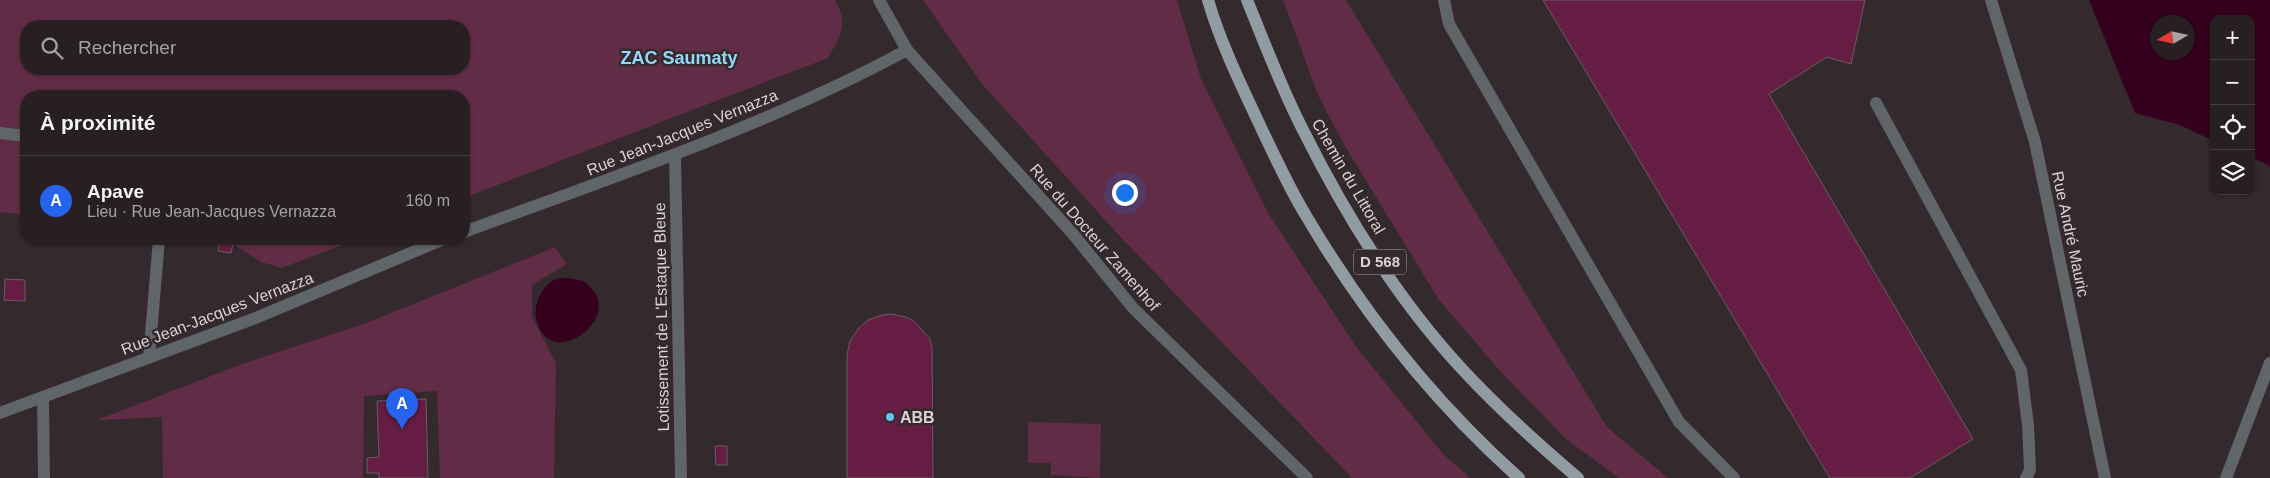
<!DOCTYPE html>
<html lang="fr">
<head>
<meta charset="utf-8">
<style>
	:root { --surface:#271f22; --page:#332c2f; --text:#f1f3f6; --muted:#a4a2a5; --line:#433d40; --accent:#2563eb }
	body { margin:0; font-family:Arial,sans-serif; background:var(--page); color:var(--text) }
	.controls { position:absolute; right:15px; top:15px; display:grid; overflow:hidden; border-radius:10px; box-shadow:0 1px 4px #0004 }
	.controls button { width:45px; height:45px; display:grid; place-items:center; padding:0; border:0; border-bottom:1px solid var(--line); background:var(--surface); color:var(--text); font:25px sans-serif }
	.compass { position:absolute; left:2150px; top:15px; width:45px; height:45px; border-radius:50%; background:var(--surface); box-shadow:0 1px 4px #0004; rotate:261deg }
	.you { position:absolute; left:1124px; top:192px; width:18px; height:18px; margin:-12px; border:4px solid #fff; border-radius:50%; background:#1a73e8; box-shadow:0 0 0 8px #1a73e833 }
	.badge { display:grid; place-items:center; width:32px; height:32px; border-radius:50%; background:var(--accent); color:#fff; font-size:16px; font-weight:700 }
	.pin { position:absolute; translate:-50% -41px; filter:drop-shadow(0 1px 2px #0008) }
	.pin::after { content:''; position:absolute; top:26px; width:18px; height:15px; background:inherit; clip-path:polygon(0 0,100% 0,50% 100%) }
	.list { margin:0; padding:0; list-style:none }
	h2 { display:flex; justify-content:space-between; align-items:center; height:65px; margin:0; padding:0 20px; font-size:21px }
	h2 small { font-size:16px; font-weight:400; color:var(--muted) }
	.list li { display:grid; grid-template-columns:32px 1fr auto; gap:15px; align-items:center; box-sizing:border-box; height:90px; padding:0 20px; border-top:1px solid var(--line) }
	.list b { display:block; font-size:19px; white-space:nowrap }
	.list p { margin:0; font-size:16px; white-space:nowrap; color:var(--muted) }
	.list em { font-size:16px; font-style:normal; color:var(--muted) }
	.icon { flex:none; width:28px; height:28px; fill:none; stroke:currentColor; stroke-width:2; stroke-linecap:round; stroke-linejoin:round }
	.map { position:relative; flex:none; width:2270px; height:478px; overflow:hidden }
	.search { position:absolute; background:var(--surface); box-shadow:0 1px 4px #0004; left:20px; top:20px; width:450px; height:55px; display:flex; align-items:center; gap:12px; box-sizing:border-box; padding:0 18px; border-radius:20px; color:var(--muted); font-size:19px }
	.panel { position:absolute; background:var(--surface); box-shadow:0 1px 4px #0004; left:20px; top:90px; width:450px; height:155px; border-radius:20px }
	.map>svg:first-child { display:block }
	.green { fill:#612c45; fill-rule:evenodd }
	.water { fill:#34001e; fill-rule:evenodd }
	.building { fill:#651d43; stroke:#6a5d62 }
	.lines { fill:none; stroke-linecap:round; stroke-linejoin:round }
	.service { stroke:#5f6568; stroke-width:12 }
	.minor { stroke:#5f6568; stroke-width:12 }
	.primary { stroke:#919ca2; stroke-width:12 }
	.poi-dot { fill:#65c5ef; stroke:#34292d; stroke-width:2 }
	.labels { text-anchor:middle; stroke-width:5; stroke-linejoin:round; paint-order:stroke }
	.shield { fill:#34292d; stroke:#a89fa3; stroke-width:1 }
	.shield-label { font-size:15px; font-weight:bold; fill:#dad2d5 }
	.street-label { font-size:16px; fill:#dad2d5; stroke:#34292d }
	.poi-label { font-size:16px; font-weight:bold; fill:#dad2d5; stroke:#34292d; text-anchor:start }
	.neighbourhood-label { font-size:18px; font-weight:bold; fill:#93d6f5; stroke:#34292d }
</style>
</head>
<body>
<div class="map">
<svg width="2270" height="478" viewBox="0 0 2270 478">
	<rect width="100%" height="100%" fill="#34292d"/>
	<g class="green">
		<path d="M0 0H835C849 25 841 35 828 58L464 198V96H26V215L0 212ZM26 26H464V69H26Z"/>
		<polygon points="923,0 1177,0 1201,79 1268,213 1357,348 1443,454 1471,478 1352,478 1115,231 982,84"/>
		<polygon points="1283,0 1346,0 1607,427 1668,478 1619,478 1566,439 1500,371 1439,300 1346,148 1318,95"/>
		<polygon points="196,239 357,239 282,268 261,262 233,244"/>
		<polygon points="555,247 567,264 532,285 532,317 556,363 554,478 440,478 437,391 364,396 363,478 163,478 162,417 97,420 242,364 366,323"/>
		<polygon points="1028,422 1101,424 1100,478 1051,475 1051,463 1028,463"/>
	</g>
	<g class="water">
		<path d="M2089 0H2270V166L2251 157V19H2214V141L2180 125 2135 113ZM2158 22H2188V52H2158Z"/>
		<path d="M569 278C575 279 583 280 587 284 624 314 564 361 543 334 540 332 539 327 538 324 531 310 540 287 554 280 558 278 565 278 569 278Z"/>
	</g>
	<g class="building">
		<polygon points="1543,0 1865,0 1851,64 1827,57 1769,94 1973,439 1910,478 1830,478"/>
		<polygon points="219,242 233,244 231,253 218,251"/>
		<polygon points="5,279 25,280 25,301 4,300"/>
		<polygon points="891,314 906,317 914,321 930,339 932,348 933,478 847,478 847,355 850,341 859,328 868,320 882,315"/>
		<polygon points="426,399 428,478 379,478 379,473 367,473 367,458 379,457 377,401"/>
		<polygon points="715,446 727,446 727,465 716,465"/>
	</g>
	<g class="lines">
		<g class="service">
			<polyline points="1444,0 1449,24 1679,422 1734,478"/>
			<polyline points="1876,103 2021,370 2028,425 2030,470 2026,478"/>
			<polyline points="0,133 26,136"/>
			<polyline points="149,358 159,239"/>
			<polyline points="2226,478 2270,363"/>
		</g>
		<g class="minor">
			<polyline points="879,0 907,50 1073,234 1133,308 1307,478"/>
			<polyline points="1991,0 2035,142 2105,478"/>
			<polyline points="675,155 681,478"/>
			<path d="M464 232C613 177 767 126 907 50"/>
			<polyline points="43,397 44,478"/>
			<polyline points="0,413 258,317 444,239"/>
		</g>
		<g class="primary">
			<path d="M1208 0C1220 41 1239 81 1257 119 1272 151 1287 184 1305 214 1362 311 1435 403 1519 478"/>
			<path d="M1247 0C1265 44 1282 90 1304 132 1346 216 1398 300 1462 369 1497 407 1538 444 1578 478"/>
		</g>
	</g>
	<circle class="poi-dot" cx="890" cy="417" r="5"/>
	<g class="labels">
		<rect class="shield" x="1354" y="249.5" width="52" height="25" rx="4"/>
		<g class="shield-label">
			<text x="1380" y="267">D 568</text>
		</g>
		<g class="street-label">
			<text transform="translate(682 132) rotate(-22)" y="6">Rue Jean-Jacques Vernazza</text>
			<text transform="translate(1349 176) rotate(60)" y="6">Chemin du Littoral</text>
			<text transform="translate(2071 234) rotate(78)" y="6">Rue André Mauric</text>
			<text transform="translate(1095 237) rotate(49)" y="6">Rue du Docteur Zamenhof</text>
			<text transform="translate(217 313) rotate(-21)" y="6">Rue Jean-Jacques Vernazza</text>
			<text transform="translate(661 317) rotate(-91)" y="6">Lotissement de L'Estaque Bleue</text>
		</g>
		<g class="poi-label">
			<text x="900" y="423">ABB</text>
		</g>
		<g class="neighbourhood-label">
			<text x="679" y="64">ZAC Saumaty</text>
		</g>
	</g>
</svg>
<div class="controls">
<button>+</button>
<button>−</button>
<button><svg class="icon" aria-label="locate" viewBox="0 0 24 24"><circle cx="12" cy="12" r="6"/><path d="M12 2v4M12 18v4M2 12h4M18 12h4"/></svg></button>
<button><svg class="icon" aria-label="layers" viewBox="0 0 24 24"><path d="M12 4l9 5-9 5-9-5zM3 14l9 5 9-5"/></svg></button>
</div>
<svg class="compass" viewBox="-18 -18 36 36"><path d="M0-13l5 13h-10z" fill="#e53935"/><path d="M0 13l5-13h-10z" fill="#a4a2a5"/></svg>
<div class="you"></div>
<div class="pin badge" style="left:402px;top:429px">A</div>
<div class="search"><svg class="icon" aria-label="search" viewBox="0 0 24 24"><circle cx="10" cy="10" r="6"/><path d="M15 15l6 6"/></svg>Rechercher</div>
<section class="panel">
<h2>À proximité<small></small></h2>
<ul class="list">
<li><span class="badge">A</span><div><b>Apave</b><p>Lieu · Rue Jean-Jacques Vernazza</p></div><em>160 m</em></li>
</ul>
</section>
</div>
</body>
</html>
